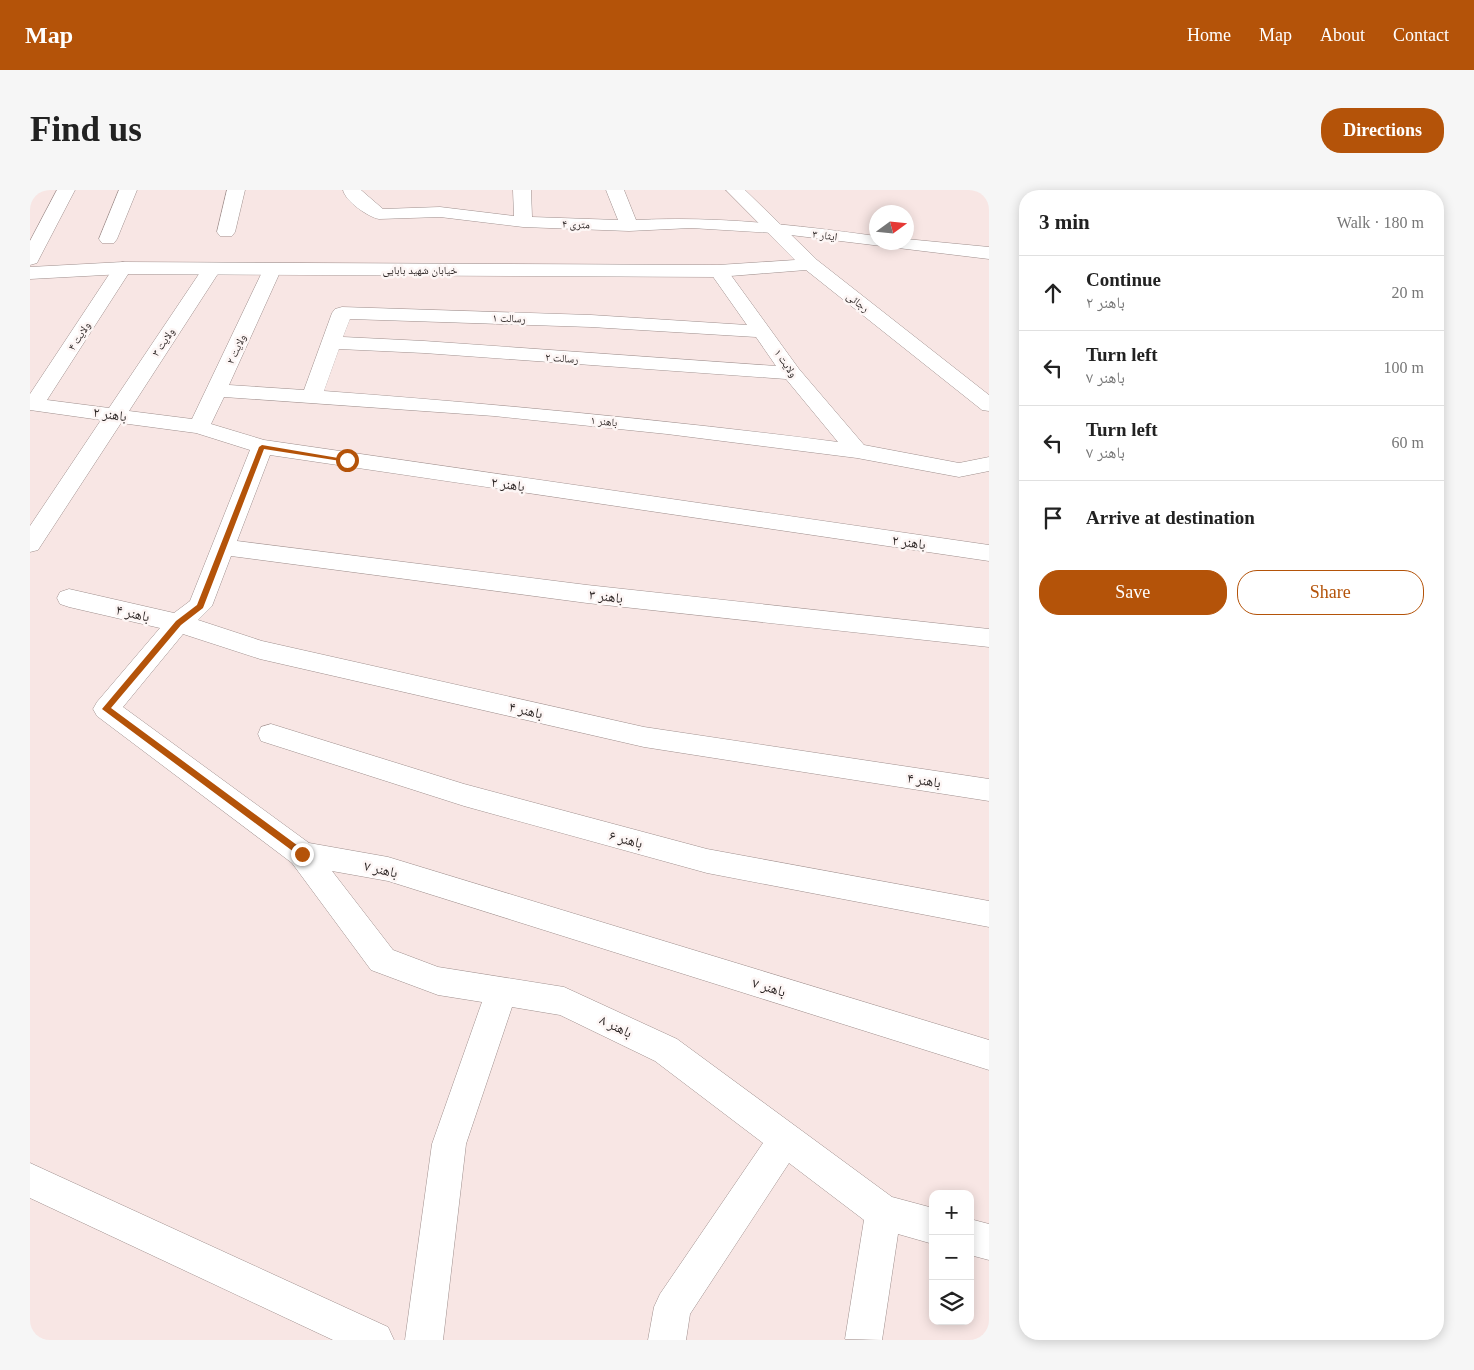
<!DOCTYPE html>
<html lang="en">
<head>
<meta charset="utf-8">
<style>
	:root { --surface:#fff; --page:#f6f6f6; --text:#222; --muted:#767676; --line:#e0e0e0; --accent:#b45309 }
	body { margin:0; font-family:"Times New Roman","Noto Naskh Arabic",serif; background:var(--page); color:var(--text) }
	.controls { position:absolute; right:15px; bottom:15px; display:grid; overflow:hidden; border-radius:10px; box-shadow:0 2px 12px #0003 }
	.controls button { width:45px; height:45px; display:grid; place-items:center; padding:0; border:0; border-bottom:1px solid var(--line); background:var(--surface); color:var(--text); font:25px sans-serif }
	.compass { position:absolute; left:839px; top:15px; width:45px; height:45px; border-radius:50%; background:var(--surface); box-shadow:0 2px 12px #0003; rotate:75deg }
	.stop { position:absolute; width:15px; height:15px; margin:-11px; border:4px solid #b45309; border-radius:50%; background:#fff }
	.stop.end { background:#b45309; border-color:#fff; box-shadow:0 1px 5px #0008 }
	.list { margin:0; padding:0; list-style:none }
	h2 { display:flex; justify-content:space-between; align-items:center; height:65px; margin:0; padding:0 20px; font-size:21px }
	h2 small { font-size:16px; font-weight:400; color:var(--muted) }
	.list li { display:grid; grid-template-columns:32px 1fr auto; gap:15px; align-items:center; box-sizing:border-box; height:75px; padding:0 20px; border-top:1px solid var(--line) }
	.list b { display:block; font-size:19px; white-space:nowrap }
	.list p { margin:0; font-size:16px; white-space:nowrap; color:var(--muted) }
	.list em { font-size:16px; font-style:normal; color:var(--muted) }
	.actions { display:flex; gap:10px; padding:15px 20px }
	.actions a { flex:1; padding:11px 0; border:1px solid var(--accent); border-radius:20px; text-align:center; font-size:18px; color:var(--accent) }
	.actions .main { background:var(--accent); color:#fff }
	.icon { flex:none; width:28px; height:28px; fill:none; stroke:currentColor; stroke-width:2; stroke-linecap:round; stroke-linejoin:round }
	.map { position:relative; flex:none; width:959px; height:1150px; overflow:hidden; border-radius:20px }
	header { display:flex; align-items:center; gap:30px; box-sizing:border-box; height:70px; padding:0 25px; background:var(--accent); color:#fff }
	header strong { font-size:24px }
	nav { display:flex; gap:28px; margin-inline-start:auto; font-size:18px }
	.intro { display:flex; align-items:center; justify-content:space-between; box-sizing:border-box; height:120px; padding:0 30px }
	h1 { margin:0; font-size:35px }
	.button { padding:12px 22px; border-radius:20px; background:var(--accent); color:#fff; font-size:18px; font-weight:700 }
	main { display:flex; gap:30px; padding:0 30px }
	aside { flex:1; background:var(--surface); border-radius:20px; box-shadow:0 2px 12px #0003 }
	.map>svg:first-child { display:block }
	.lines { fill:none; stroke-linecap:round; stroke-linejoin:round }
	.minor-casing { stroke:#9f8f8d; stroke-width:1 }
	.tertiary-casing { stroke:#9f8f8d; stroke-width:1 }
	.minor { fill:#fff; fill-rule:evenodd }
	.tertiary { fill:#fff; fill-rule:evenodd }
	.route { fill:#b45309 }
	.labels { text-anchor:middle; stroke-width:5; stroke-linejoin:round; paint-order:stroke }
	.far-street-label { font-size:11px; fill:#2c2524; stroke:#fdf6f5 }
	.street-label { font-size:14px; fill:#2c2524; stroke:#fdf6f5 }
</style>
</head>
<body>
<header>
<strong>Map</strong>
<nav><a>Home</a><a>Map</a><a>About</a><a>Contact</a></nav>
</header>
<div class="intro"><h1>Find us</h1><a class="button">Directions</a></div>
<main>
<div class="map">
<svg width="959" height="1150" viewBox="0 0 959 1150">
	<rect width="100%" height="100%" fill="#f8e6e4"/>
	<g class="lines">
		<g class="minor-casing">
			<g id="minor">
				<polygon points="27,0 45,0 9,69 7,73 0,75 0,51"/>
				<polygon points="89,0 107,0 87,49 84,53 72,53 69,49"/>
				<polygon points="197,0 215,0 205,42 202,46 190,46 187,42"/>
				<path d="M313 0H331L353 19 410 17 484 26 483 0H501L502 27 588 30 576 0H594L606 30C689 26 764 35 846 46V52H876V49L959 57V69L744 43 661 38 599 41 493 37 410 27 349 29C338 27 315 11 313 0Z"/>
				<path d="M93 72 100 74 102 78 17 210 79 218 175 75H189L191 79 99 221 162 229 233 80 235 76H249L251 80 199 195 274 200 302 123 305 119 312 117 561 125 717 135 679 81 681 77H695L769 179 834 255 929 273 959 267V281L929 287 827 268 637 244 464 226 194 207 181 234 234 250 959 355V371L240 265 207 351 557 395 959 439V457L557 413 201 366 182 416 168 430 232 451 614 537 959 589V611L614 557 230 469 153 444 93 517 279 653 358 667 959 850V880L358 691 302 681 363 760 408 777 534 797 647 849 862 1007 903 1018V1054L868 1044 852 1150 815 1149 834 1030 759 973 660 1124 656 1150H618L624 1117 630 1104 733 953 625 871 530 825 482 817 436 954 413 1150H375L402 954 452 812 408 805 341 780 262 673 67 526 63 519 67 512 130 438 39 417 30 414 27 408 30 402 39 399 144 423 160 411 220 260 166 243 91 233 8 360 0 362V336L71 230 0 220V204L86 74ZM320 129 561 137 726 147 746 176 394 151 313 147ZM309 159 394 163 756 189 808 252C637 230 466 214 294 201Z"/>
				<polygon points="241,534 434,594 677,659 959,711 959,737 677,683 434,616 231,551 228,544 231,537"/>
				<polygon points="0,973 358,1137 364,1150 303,1150 0,1008"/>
				<polygon points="940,1029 959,1034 959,1070 940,1065"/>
			</g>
		</g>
		<g class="tertiary-casing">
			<polygon id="tertiary" points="696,0 715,0 787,70 959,205 959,221 952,220 776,80 688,87 93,84 0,89 0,77 93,72 688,75 765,70"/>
		</g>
		<use href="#minor" class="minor"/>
		<use href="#tertiary" class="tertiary"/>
	</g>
	<polygon class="route" points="232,255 320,270 317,272 234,259 173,418 151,435 81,518 275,661 275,667 272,668 72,519 146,431 167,415 229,257"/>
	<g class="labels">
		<g class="far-street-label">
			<text transform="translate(546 34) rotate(2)" y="4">۴ متری</text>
			<text transform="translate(795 45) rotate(7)" y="4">ایثار ۳</text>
			<text x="390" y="84">خیابان شهید بابایی</text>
			<text transform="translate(828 112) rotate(38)" y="4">رجائی</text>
			<text transform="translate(479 128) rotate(2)" y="4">رسالت ۱</text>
			<text transform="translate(49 146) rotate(-57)" y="4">ولایت ۴</text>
			<text transform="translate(133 152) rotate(-56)" y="4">ولایت ۳</text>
			<text transform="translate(206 159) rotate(-65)" y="4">ولایت ۲</text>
			<text transform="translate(532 168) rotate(4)" y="4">رسالت ۲</text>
			<text transform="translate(756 173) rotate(55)" y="4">ولایت ۱</text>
			<text transform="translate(574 231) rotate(5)" y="4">باهنر ۱</text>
		</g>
		<g class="street-label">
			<text transform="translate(80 224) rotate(8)" y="5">باهنر ۲</text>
			<text transform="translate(478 294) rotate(8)" y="5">باهنر ۲</text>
			<text transform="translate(879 352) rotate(8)" y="5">باهنر ۲</text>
			<text transform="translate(576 406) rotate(7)" y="5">باهنر ۳</text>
			<text transform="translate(103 423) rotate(13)" y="5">باهنر ۴</text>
			<text transform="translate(496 520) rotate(13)" y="5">باهنر ۴</text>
			<text transform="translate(894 590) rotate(9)" y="5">باهنر ۴</text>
			<text transform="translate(596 649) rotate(15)" y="5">باهنر ۶</text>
			<text transform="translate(351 679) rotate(13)" y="5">باهنر ۷</text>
			<text transform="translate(739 797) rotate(17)" y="5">باهنر ۷</text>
			<text transform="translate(586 836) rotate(26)" y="5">باهنر ۸</text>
		</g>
	</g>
</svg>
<div class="controls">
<button>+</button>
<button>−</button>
<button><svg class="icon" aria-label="layers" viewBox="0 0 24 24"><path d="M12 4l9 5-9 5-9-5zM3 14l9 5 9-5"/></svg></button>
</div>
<svg class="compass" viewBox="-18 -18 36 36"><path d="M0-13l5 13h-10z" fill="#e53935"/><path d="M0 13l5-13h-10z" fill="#767676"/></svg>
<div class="stop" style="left:317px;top:270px"></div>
<div class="stop end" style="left:272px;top:664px"></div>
</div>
<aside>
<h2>3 min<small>Walk · 180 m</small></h2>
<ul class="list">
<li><svg class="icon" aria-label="ahead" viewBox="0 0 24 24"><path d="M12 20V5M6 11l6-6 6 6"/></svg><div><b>Continue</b><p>باهنر ۲</p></div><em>20 m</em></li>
<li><svg class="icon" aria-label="left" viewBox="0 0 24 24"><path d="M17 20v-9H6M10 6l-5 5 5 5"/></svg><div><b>Turn left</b><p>باهنر ۷</p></div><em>100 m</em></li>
<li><svg class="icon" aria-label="left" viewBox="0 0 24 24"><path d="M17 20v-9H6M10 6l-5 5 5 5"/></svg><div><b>Turn left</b><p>باهنر ۷</p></div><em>60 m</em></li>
<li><svg class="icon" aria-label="arrive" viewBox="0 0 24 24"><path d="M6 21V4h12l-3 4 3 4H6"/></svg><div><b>Arrive at destination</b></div></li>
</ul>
<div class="actions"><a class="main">Save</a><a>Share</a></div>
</aside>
</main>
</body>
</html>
